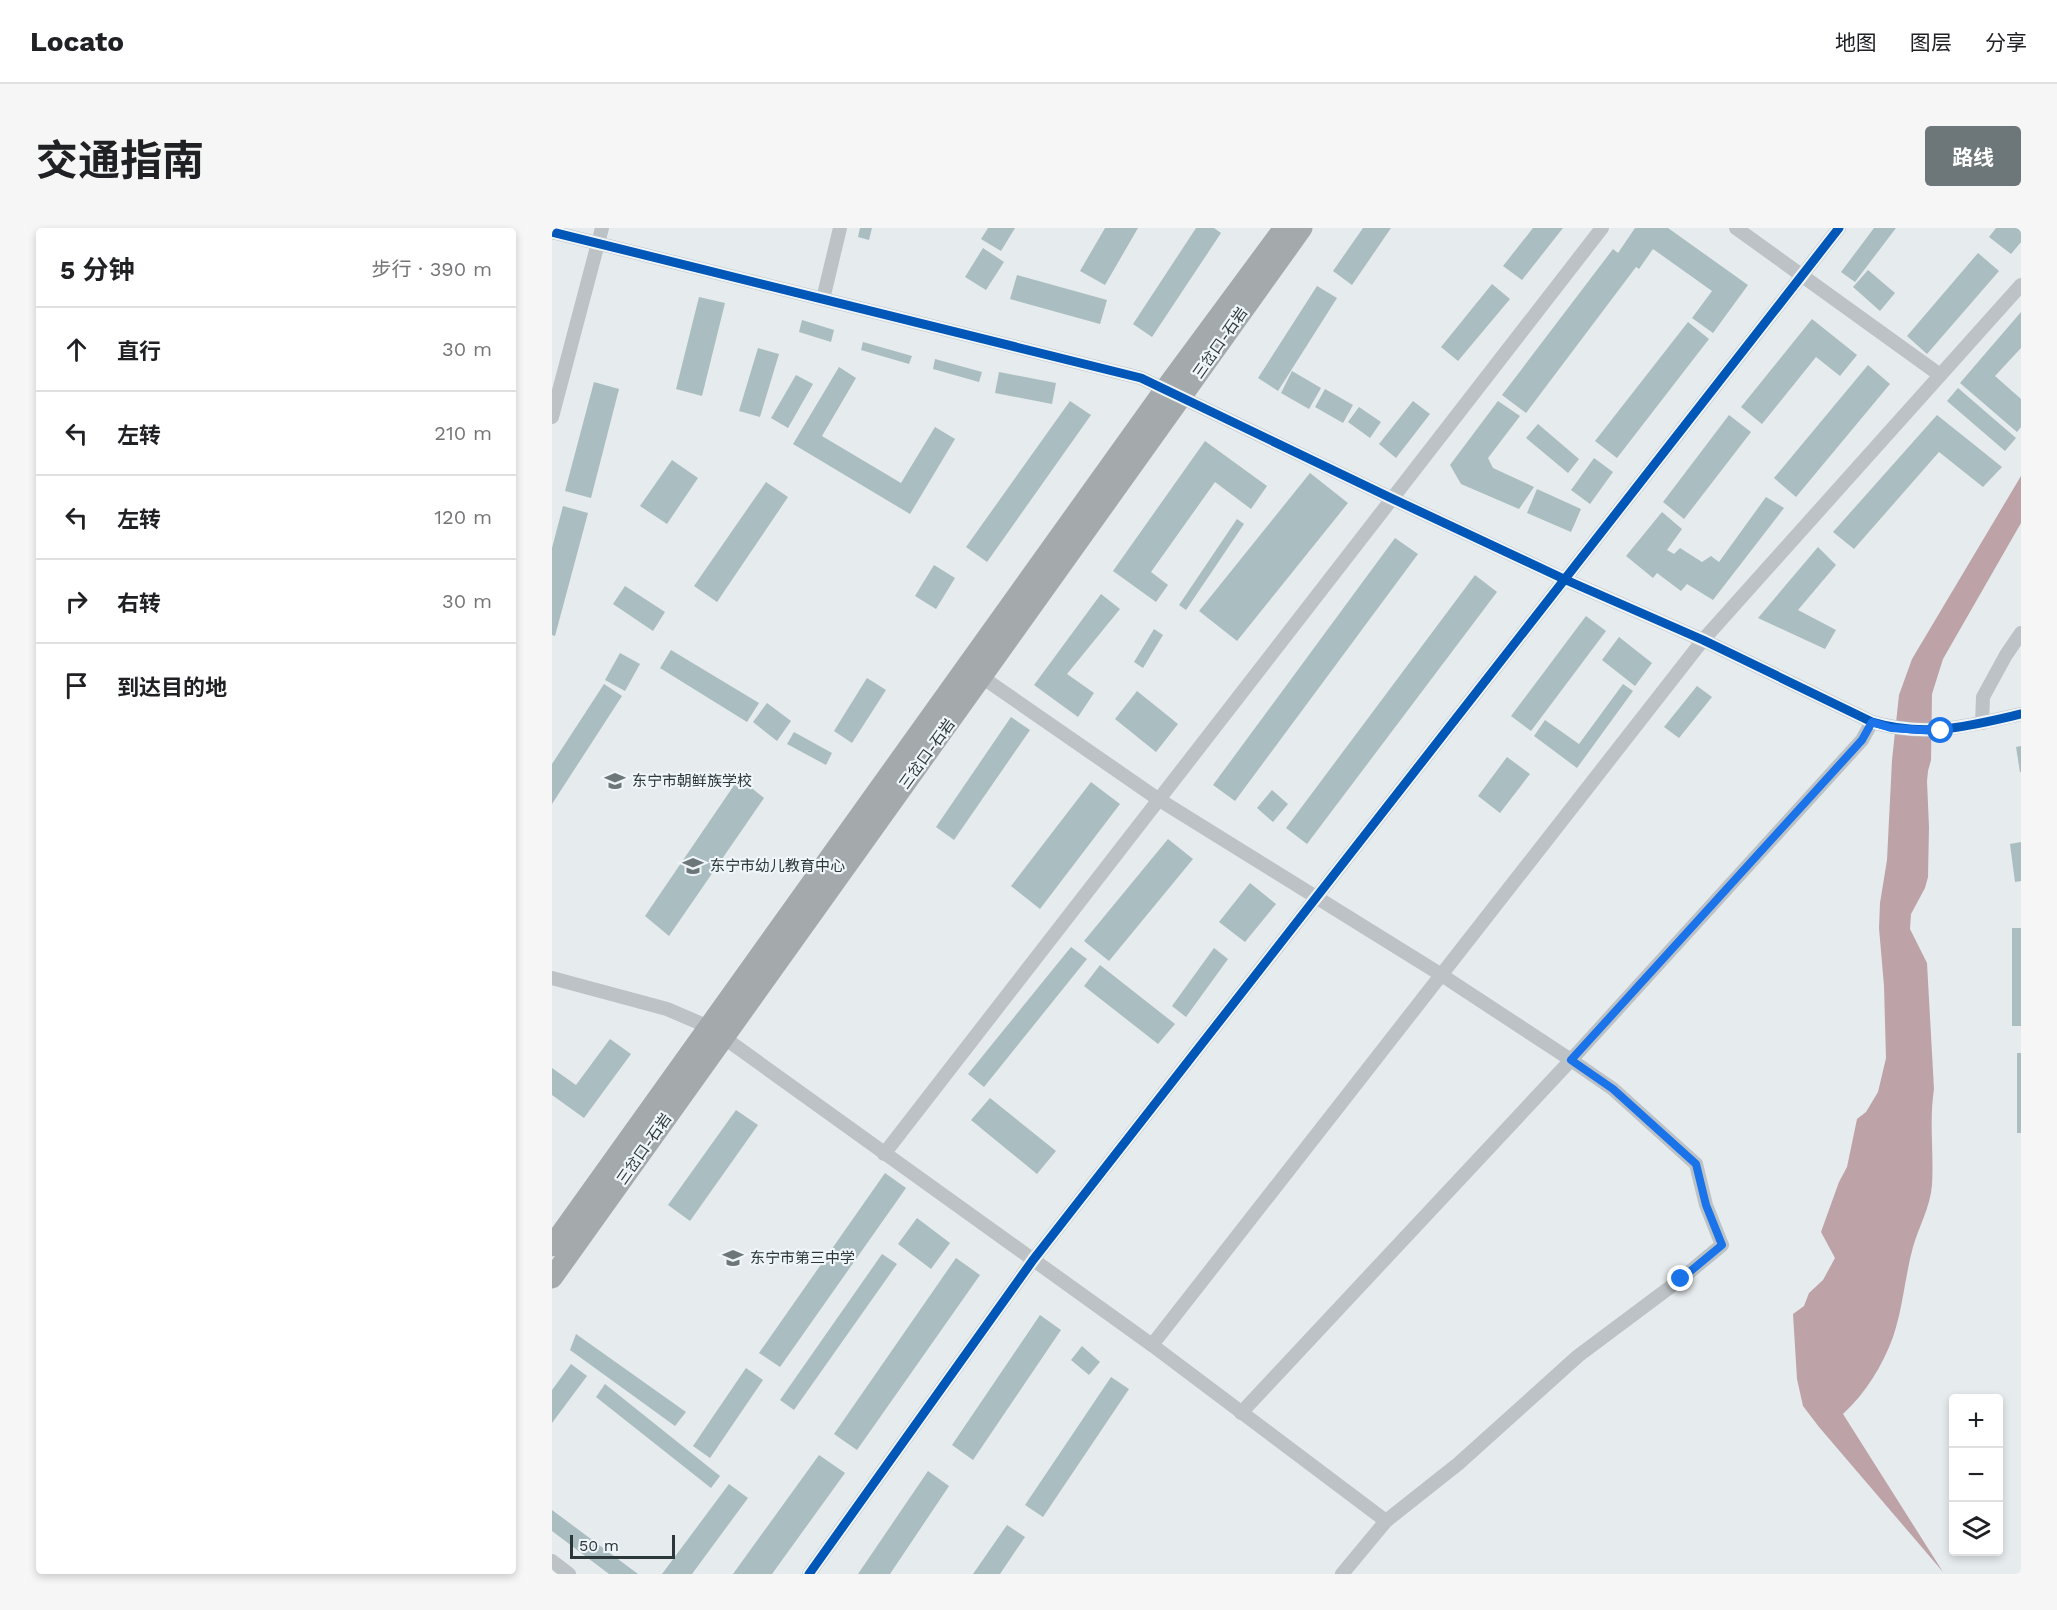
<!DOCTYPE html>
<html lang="zh">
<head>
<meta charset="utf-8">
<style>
	:root { --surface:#fff; --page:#f6f6f6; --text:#202124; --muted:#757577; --line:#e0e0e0; --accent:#6d7678 }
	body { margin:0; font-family:"Work Sans","Noto Sans SC",sans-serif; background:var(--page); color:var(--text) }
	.controls { position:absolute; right:18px; bottom:18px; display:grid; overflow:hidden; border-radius:6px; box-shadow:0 3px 9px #0003 }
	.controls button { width:54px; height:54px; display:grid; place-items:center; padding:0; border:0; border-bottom:2px solid var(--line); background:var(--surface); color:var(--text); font:30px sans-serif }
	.scale { position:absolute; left:18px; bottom:15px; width:105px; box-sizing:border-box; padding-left:6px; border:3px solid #2c3739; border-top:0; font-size:16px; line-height:21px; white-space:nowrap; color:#2c3739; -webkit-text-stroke:4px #eff5f9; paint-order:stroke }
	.stop { position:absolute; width:18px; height:18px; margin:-14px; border:4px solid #1a73e8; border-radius:50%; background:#fff }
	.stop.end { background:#1a73e8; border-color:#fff; box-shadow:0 2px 6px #0008 }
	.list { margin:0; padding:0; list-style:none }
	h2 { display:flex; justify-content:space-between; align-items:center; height:78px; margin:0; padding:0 24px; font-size:26px }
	h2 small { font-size:20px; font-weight:400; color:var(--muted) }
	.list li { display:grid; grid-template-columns:39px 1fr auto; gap:18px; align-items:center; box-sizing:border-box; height:84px; padding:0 24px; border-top:2px solid var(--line) }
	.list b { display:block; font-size:22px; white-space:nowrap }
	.list em { font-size:20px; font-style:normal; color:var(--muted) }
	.icon { flex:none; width:33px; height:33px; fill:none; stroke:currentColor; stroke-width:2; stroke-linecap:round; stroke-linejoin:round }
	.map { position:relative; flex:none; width:1469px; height:1346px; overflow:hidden; border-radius:6px }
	header { display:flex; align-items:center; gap:36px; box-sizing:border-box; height:84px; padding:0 30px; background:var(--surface); border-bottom:2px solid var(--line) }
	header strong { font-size:28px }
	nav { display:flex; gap:33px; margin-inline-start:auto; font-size:21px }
	.intro { display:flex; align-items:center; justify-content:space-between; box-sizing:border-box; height:144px; padding:0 36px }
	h1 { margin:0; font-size:42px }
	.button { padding:15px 27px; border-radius:6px; background:var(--accent); color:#fff; font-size:21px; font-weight:700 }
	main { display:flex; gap:36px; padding:0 36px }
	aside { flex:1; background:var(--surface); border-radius:6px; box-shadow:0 3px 9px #0003 }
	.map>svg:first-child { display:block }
	.water { fill:#bda3a7 }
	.building { fill:#aabdc0 }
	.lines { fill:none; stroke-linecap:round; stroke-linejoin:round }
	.minor { stroke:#bcc2c5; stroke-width:14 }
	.highway { stroke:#a4aaac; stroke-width:21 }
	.cycleway-casing { stroke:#eff5f9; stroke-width:13 }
	.cycleway { stroke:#0057b8; stroke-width:9 }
	.route { stroke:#1a73e8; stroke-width:8 }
	.labels { text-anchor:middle; stroke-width:4.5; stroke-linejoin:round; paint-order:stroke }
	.street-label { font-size:15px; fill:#2c3739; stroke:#eff5f9 }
	.poi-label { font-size:15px; fill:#2c3739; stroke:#eff5f9; text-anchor:start }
</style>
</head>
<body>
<header>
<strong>Locato</strong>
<nav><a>地图</a><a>图层</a><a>分享</a></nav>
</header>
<div class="intro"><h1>交通指南</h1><a class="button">路线</a></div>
<main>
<aside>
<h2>5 分钟<small>步行 · 390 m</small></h2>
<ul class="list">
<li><svg class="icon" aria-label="ahead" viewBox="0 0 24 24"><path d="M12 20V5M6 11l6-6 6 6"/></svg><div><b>直行</b></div><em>30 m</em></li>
<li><svg class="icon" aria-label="left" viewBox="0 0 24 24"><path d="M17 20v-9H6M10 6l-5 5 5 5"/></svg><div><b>左转</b></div><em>210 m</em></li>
<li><svg class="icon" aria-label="left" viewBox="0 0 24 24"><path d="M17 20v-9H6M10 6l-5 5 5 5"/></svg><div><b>左转</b></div><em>120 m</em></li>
<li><svg class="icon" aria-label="right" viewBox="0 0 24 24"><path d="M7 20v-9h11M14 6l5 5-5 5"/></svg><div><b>右转</b></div><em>30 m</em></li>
<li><svg class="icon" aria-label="arrive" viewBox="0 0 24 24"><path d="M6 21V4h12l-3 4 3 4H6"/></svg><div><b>到达目的地</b></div></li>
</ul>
</aside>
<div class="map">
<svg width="1469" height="1346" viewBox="0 0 1469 1346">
	<rect width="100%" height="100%" fill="#e6ebee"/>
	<path class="water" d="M1469 248V295L1391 431 1380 466 1379 532 1376 543 1375 553 1377 599 1376 649 1373 660 1359 686 1358 701 1375 735 1382 861C1377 893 1382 925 1380 957 1378 980 1367 998 1361 1019 1353 1048 1351 1080 1341 1109 1331 1137 1313 1166 1291 1186L1391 1344 1267 1199 1251 1178 1245 1151 1241 1086 1252 1078 1257 1065 1271 1052 1283 1030 1269 1004 1287 954 1295 939 1305 891 1314 884 1326 864 1334 830 1332 758 1327 700 1328 675 1335 632 1340 532 1347 467 1360 431Z"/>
	<g class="building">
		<polygon points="308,0 320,0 317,12 306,9"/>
		<polygon points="436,0 463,0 449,23 429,11"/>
		<polygon points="553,0 586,0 553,57 528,43"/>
		<polygon points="644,0 662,0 669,5 600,109 581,96"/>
		<polygon points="811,0 839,0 800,57 781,43"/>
		<polygon points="981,0 1011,0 970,52 951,38"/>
		<polygon points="1083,0 1116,0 1196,57 1161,105 1140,90 1160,63 1101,21 1087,41 1084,39 974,185 950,167 1061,21 1066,25"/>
		<polygon points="1322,0 1344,0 1303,54 1289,44"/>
		<polygon points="1444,0 1469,0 1469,14 1459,26 1437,9"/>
		<polygon points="431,20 452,34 434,62 413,49"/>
		<polygon points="1426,25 1447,43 1375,126 1355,108"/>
		<polygon points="1316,42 1343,65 1328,83 1301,59"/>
		<polygon points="465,47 555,72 548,96 458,71"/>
		<polygon points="940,56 958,71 906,133 889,119"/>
		<polygon points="765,58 785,70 726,163 706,150"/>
		<polygon points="147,69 173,75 150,168 124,161"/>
		<polygon points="1469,84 1469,120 1443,148 1469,171 1469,199 1465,204 1408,155"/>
		<polygon points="1260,91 1305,127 1288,148 1264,129 1210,196 1189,179"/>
		<polygon points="250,92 282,102 279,114 247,104"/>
		<polygon points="1136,94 1157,111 1065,230 1043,213"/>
		<polygon points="311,114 360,128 357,136 309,122"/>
		<polygon points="206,120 227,126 208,189 187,183"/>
		<polygon points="383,131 430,144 427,154 381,141"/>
		<polygon points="1316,137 1338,156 1244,269 1222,250"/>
		<polygon points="287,139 304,150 270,208 349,255 383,199 403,211 358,286 241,216"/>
		<polygon points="740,143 769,160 757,181 729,165"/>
		<polygon points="447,144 504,155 500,176 443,165"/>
		<polygon points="244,147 261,156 236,200 219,190"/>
		<polygon points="42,154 67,161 39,270 13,263"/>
		<polygon points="1406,160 1464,210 1453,223 1395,173"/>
		<polygon points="773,161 801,177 791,195 763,179"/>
		<polygon points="518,173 539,187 435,334 414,319"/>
		<polygon points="861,173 878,186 844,230 827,216"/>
		<polygon points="946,173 968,188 936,230 941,240 982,259 967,281 909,256 898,237"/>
		<polygon points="807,179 829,194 818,210 796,194"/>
		<polygon points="1177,187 1199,204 1132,291 1111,274"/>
		<polygon points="1385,187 1450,239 1431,259 1387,224 1302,321 1281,304"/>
		<polygon points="986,196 1027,231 1016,245 974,210"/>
		<polygon points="653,213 715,258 699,281 663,254 599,344 616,357 604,374 561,343"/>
		<polygon points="1042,230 1061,244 1038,276 1019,262"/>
		<polygon points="120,232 146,250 115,296 88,278"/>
		<polygon points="758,245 796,275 685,413 647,383"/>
		<polygon points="214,254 236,269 165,374 142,358"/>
		<polygon points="985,261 1029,281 1019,304 975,285"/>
		<polygon points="1214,269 1232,280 1161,372 1135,356 1129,363 1105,345 1101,350 1074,328 1110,284 1130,301 1115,322 1122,326 1128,320 1150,334 1159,328 1167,334"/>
		<polygon points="11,278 36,285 3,408 0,407 0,320"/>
		<polygon points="685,291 692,296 634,382 627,377"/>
		<polygon points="843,310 866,326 683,573 661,557"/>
		<polygon points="1266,319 1284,337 1246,382 1284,402 1273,421 1206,390"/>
		<polygon points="382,337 403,350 384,381 363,368"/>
		<polygon points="923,347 945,364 755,616 734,600"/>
		<polygon points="73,358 113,384 101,403 61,376"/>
		<polygon points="549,366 568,381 515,446 542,465 526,489 482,457"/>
		<polygon points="1034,388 1054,403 979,503 959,488"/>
		<polygon points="602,401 611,407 591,440 582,434"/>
		<polygon points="1067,409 1100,435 1083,458 1050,432"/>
		<polygon points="119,422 207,475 195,494 108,440"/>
		<polygon points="68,425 88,436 73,463 53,452"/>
		<polygon points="315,450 334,462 300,515 282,503"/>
		<polygon points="52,456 70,468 0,576 0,536"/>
		<polygon points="1071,456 1081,463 1025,540 982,508 993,492 1027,516"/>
		<polygon points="1145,458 1160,469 1127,510 1112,499"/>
		<polygon points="585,463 626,496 604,524 563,491"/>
		<polygon points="215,475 239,493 225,513 201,494"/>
		<polygon points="459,489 478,502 402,612 384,599"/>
		<polygon points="242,504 280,525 274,537 235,516"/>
		<polygon points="1469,518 1469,544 1468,544 1464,519"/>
		<polygon points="955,529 978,546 948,585 926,568"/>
		<polygon points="187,550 212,570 117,708 93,688"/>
		<polygon points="539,554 568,576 488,681 459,658"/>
		<polygon points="720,562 736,576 721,594 705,580"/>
		<polygon points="616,611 641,631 557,733 532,713"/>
		<polygon points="1469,614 1469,653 1463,654 1458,616"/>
		<polygon points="698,655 724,676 693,714 667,694"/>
		<rect x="1460" y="700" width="9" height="98"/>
		<polygon points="519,719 535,731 432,859 416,846"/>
		<polygon points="662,720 676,731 634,789 620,778"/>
		<polygon points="548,737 623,796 606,816 532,758"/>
		<polygon points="58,811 79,826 32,890 0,867 0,840 24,857"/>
		<rect x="1465" y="825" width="4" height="80"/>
		<polygon points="438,870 504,923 485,946 419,892"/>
		<polygon points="184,882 206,897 138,993 116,977"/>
		<polygon points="333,945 354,960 228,1139 207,1125"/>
		<polygon points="365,990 398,1015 379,1041 346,1016"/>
		<polygon points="330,1026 345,1036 242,1182 228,1172"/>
		<polygon points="404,1030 428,1047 305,1222 282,1206"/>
		<polygon points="488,1087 509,1102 421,1232 400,1217"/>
		<polygon points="24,1106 134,1184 123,1198 18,1122"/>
		<polygon points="530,1118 548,1134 537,1147 519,1132"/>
		<polygon points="19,1136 35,1148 0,1195 0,1162"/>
		<polygon points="194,1140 211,1152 158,1230 141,1218"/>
		<polygon points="559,1149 577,1161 491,1289 473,1277"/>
		<polygon points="53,1156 168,1248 159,1260 44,1169"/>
		<polygon points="267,1227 293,1245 220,1346 181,1346"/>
		<polygon points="376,1243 397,1258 338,1346 306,1346"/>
		<polygon points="177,1256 196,1270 140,1346 110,1346"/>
		<polygon points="0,1282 86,1346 57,1346 0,1303"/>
		<polygon points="455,1297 473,1309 448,1346 421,1346"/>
	</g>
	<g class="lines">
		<g class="minor">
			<polyline points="1184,0 1388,147"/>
			<path d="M0 4 589 150 839 270 1014 352 1151 412 1320 494C1374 510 1417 498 1469 486"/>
			<polyline points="271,71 288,0"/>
			<polyline points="0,189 50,0"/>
			<polyline points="424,445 606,571 888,746 1019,832 1061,861 1144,936 1154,977 1170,1017 1129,1051 1026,1128 906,1236 834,1293 790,1346"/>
			<polyline points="1430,495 1431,469 1454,427 1469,405"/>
			<polyline points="0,750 115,781 157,799 600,1117 834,1293"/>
			<polyline points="332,926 1050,0"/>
			<polyline points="600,1117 1151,412 1469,57"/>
			<polyline points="689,1185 1019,832 1310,512 1320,494"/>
			<polyline points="0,1333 17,1346"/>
			<polyline points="257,1346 481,1032 1287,0"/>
		</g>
		<g class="highway">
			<polyline points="0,1018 613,161 732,0"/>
			<polyline points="0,1050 750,0"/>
		</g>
		<g class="cycleway-casing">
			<g id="cycleway">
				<path d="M0 4 589 150 839 270 1014 352 1151 412 1320 494C1374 510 1417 498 1469 486"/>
				<polyline points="257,1346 481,1032 1287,0"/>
			</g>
		</g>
		<use href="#cycleway" class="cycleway"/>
	</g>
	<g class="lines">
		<polyline class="route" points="1129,1051 1170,1017 1154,977 1144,936 1061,861 1019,832 1310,512 1320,494 1339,500 1389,503"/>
	</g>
	<defs>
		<g id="school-bare" transform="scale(1.62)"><path d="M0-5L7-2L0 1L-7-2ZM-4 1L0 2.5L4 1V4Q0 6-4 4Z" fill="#6d7678" stroke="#eff5f9" stroke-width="2.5" paint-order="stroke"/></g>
	</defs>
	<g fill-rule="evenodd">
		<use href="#school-bare" x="63" y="553"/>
		<use href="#school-bare" x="141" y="638"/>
		<use href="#school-bare" x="181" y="1030"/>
	</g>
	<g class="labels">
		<g class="street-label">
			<text transform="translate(668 115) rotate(-55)" y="5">三岔口-石岩</text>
			<text transform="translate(375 526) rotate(-54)" y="5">三岔口-石岩</text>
			<text transform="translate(92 921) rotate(-55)" y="5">三岔口-石岩</text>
		</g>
		<g class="poi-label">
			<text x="80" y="558">东宁市朝鲜族学校</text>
			<text x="158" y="643">东宁市幼儿教育中心</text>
			<text x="198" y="1035">东宁市第三中学</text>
		</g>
	</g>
</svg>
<div class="controls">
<button>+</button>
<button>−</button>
<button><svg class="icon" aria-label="layers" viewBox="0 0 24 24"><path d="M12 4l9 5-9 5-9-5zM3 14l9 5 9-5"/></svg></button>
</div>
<div class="scale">50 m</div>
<div class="stop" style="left:1389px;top:503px"></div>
<div class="stop end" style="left:1129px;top:1051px"></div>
</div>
</main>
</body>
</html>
